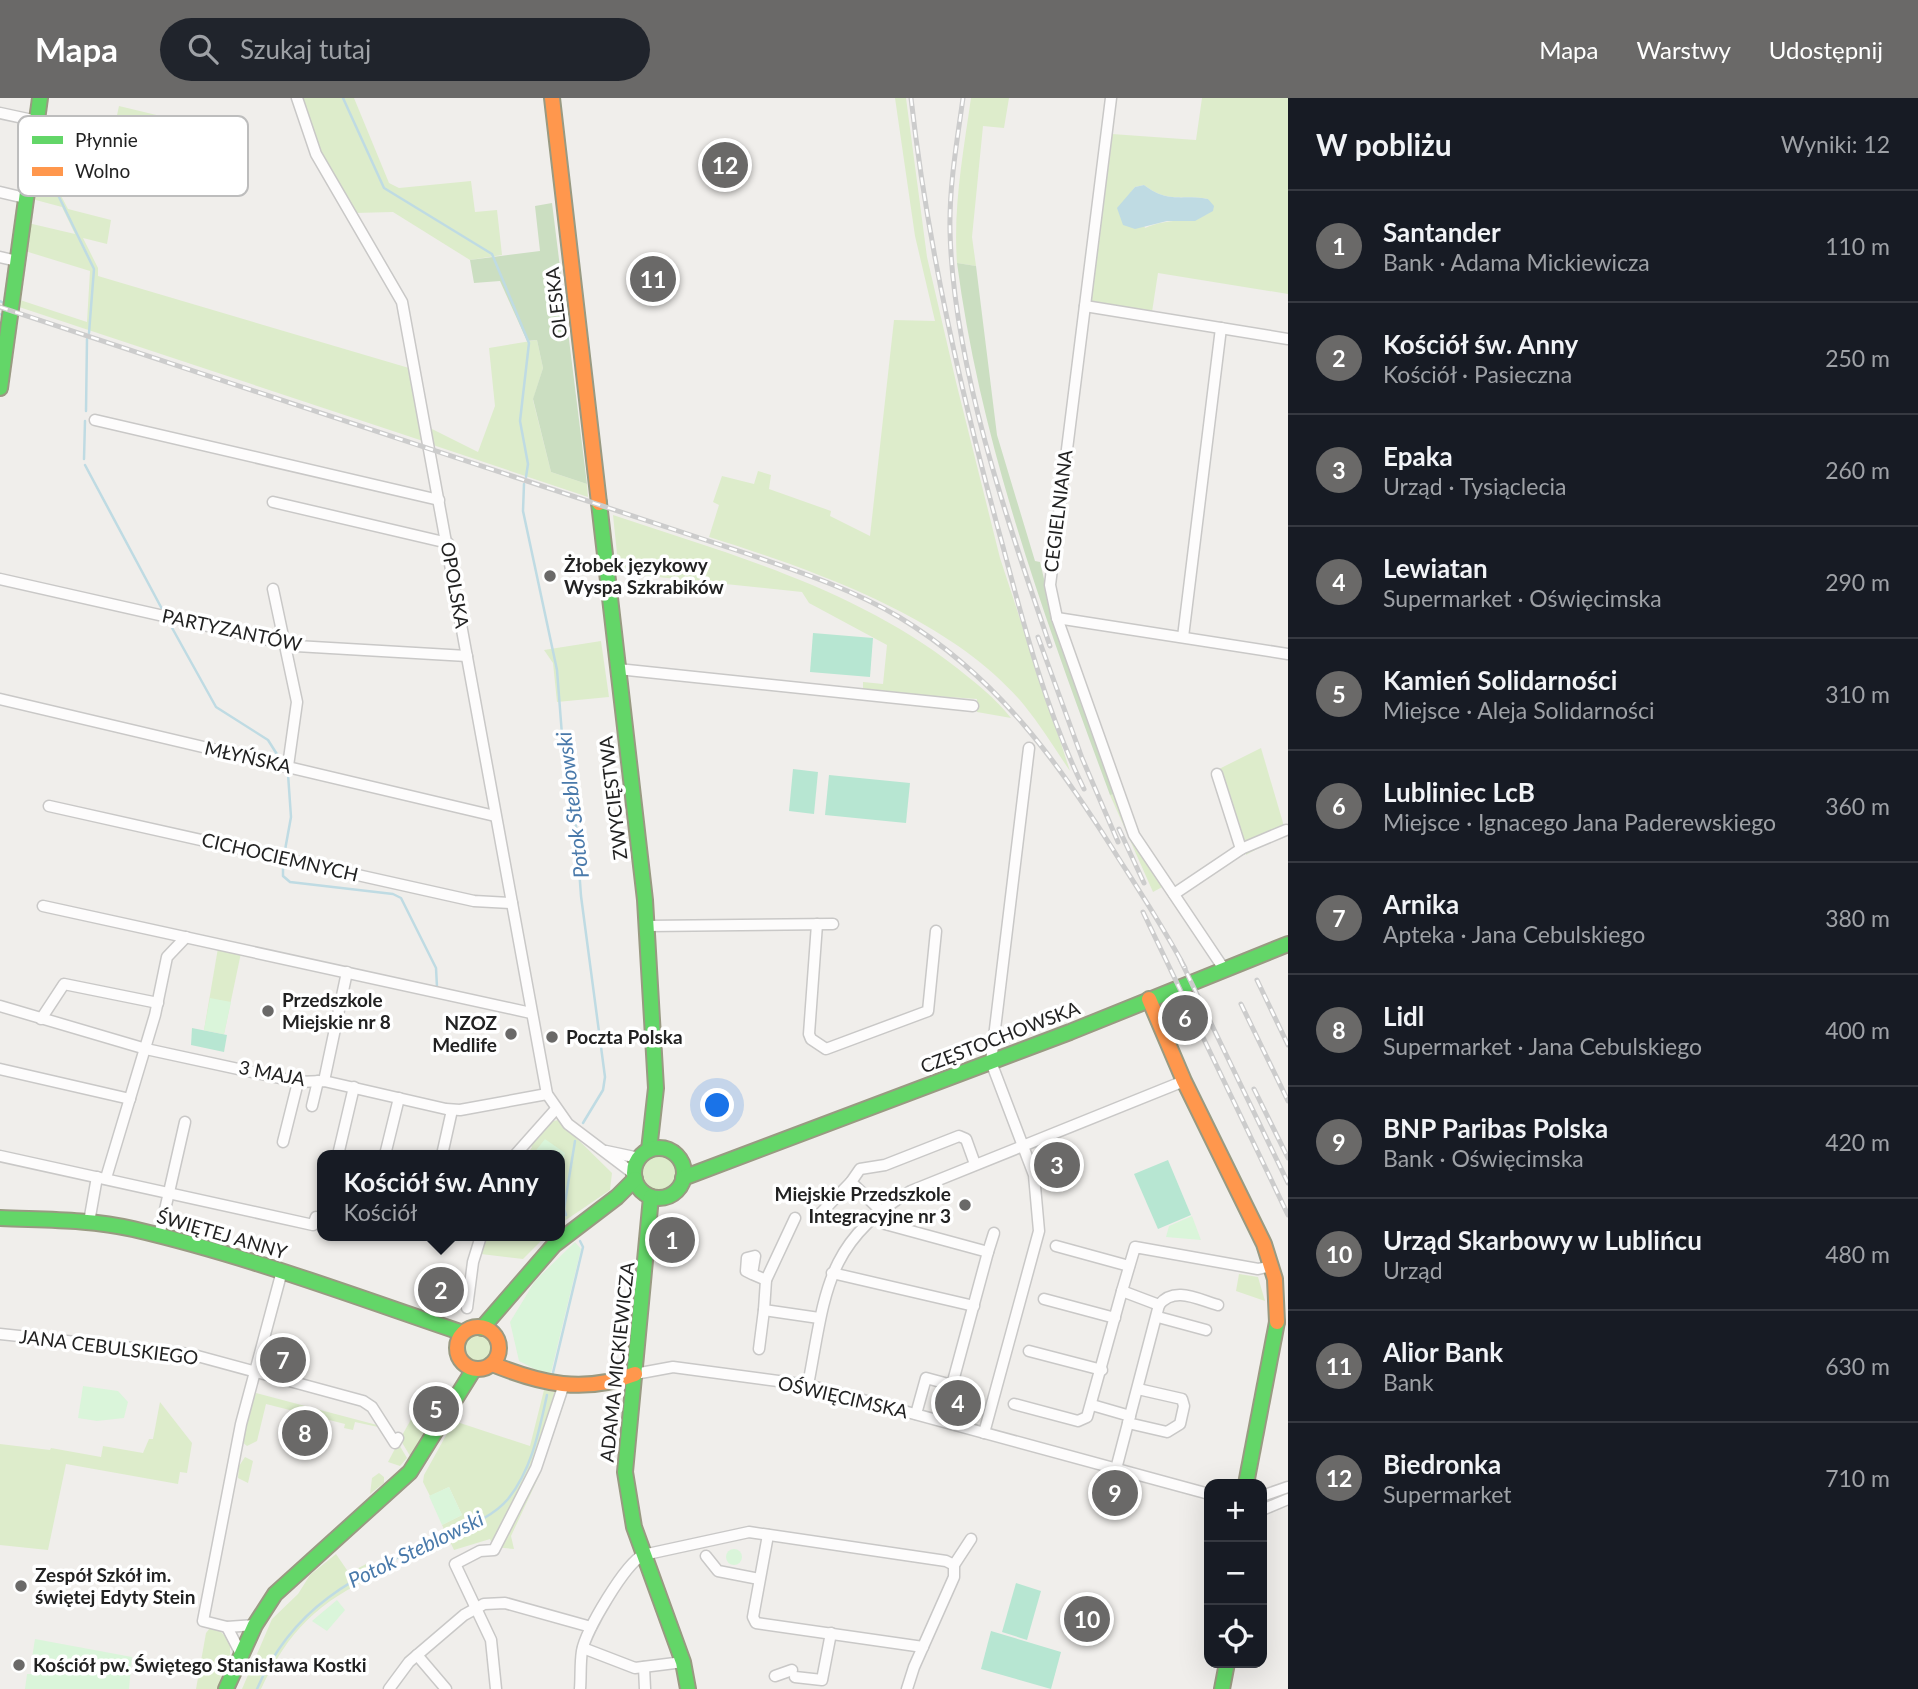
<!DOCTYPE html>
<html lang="pl">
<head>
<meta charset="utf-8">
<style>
	:root { --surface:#171b24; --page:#20242c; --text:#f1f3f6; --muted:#9ea1a6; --line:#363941; --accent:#6a6968 }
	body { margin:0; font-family:Lato,sans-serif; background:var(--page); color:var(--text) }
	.controls { position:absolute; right:21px; bottom:21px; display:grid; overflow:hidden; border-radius:14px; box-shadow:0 7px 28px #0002 }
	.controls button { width:63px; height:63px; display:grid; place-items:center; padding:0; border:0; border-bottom:2px solid var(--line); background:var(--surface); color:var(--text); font:35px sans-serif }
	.you { position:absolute; left:718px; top:1008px; width:24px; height:24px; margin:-18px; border:5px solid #fff; border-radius:50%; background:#1a73e8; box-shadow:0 0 0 10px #1a73e833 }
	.badge { display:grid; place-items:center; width:46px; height:46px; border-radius:50%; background:var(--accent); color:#fff; font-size:23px; font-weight:700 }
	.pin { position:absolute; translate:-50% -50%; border:4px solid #fff; box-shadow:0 2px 7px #0006 }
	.popup { position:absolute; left:317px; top:1052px; width:248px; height:91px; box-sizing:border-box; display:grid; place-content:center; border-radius:14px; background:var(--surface); filter:drop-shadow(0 2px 5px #0005); font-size:23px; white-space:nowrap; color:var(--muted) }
	.popup b { font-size:26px; color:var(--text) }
	.popup::after { content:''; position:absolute; left:50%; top:100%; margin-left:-14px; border:14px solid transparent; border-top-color:var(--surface) }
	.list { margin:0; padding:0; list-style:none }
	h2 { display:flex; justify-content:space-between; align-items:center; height:91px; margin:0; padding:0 28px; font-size:30px }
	h2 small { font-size:23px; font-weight:400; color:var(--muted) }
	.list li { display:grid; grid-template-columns:46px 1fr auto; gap:21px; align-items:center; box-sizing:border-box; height:112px; padding:0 28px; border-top:2px solid var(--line) }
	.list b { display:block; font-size:26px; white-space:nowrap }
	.list p { margin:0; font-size:23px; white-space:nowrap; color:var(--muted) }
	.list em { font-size:23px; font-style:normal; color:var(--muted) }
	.icon { flex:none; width:38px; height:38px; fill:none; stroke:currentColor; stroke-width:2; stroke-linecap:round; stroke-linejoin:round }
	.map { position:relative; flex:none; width:1288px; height:1591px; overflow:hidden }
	header { display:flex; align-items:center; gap:42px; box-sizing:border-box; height:98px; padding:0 35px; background:var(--accent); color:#fff }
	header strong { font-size:33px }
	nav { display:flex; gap:38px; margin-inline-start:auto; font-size:24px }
	.search { width:490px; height:63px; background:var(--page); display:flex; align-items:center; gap:18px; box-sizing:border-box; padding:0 24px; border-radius:38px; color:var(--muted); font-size:26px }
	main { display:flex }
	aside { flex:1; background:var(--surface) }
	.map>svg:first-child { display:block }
	.grass { fill:#ddeccb; fill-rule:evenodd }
	.forest { fill:#cbdec1 }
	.park { fill:#daf5da }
	.pitch { fill:#b7e6d2 }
	.water { fill:#bfdbe3 }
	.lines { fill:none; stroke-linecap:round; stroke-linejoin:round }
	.stream { stroke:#bfdbe3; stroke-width:2.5 }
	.street-casing { stroke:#c9c8c7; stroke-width:13 }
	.fast-casing { stroke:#999a82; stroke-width:18 }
	.slow-casing { stroke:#999a82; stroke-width:18 }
	.street { stroke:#fdfcfc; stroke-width:10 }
	.fast { stroke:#63d668; stroke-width:14 }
	.slow { stroke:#ff974d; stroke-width:14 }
	.rail-casing { stroke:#ccc; stroke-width:5 }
	.rail { stroke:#fff; stroke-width:2.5; stroke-dasharray:8; stroke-linecap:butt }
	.poi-dot { fill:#6a6968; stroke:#fff; stroke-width:2.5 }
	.labels { text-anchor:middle; stroke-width:7; stroke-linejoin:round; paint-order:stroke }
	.street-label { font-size:19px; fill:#222; stroke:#fff }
	.poi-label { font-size:19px; font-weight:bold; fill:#222; stroke:#fff; text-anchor:start }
	.water-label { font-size:21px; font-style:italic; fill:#4a7aab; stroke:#fff }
	.key { fill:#fff; stroke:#bdbdbd; stroke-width:2 }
	.key-label { font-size:19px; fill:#222 }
</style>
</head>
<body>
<header>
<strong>Mapa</strong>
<div class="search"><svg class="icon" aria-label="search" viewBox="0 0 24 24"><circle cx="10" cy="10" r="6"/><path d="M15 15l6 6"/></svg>Szukaj tutaj</div>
<nav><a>Mapa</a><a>Warstwy</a><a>Udostępnij</a></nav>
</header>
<main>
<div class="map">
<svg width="1288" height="1591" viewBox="0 0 1288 1591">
	<rect width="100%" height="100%" fill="#f0eeeb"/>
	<g class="grass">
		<path d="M301 0H354L389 85 399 90 471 83 475 114 497 112 502 157 470 162 393 114 354 115C331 77 313 42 301 0Z"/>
		<path d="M895 0H906L927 159 956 284 1000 460 1070 673C1055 651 1041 628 1024 607 952 520 814 472 709 439L719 407 713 404 722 378 754 386 758 373 771 377 769 391 831 413 830 418 870 438 894 222 935 223 915 138Z"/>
		<path d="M971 0H1009L1004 30 983 28 972 139 976 168 957 165C953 109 963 56 971 0Z"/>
		<path d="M1202 0H1288V196L1158 175 1152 214 1090 204 1112 36 1196 42ZM1144 87C1169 106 1180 96 1208 101L1213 112C1186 128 1172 118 1145 130L1131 94 1135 89Z"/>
		<polygon points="119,8 173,21 159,80 47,53 45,67 68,111 111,122 107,146 83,140 98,170 98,178 409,270 423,343 19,209 20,202 87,224 90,173 25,153 28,125 75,136 62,109 32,101 41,43 108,59"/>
		<polygon points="537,242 543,270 533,302 551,374 587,386 588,399 433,347 430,330 478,354 495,308 489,250"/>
		<path d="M613 417C733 457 856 491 957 570 977 586 995 600 1011 620L977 614V601L863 593V584L883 586 887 547 809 505 802 494 619 475Z"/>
		<polygon points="601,543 609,599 557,604 553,565 544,552"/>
		<polygon points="1261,650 1286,735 1246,757 1219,671"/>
		<polygon points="1115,696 1164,788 1153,794 1110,697"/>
		<polygon points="218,850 241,855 224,936 204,932"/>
		<polygon points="558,1022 612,1075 610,1092 560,1126 560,1057 527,1057 532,1049 529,1046 549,1024"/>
		<circle cx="659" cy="1075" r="19"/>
		<polygon points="488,1138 546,1138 523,1161 481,1156"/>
		<polygon points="1239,1176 1258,1179 1265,1203 1236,1193"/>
		<circle cx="479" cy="1251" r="14"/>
		<polygon points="544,1292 567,1297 540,1376 511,1438 514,1451 493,1449 490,1441 454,1452 442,1427 462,1417 449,1389 430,1398 423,1384 424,1377 454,1323 530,1348"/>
		<polygon points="256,1295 377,1327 378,1329 355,1324 353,1332 344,1330 345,1326 266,1306 257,1343 247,1348 241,1343 242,1337"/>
		<polygon points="422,1302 435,1307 433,1312 437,1314 410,1358 400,1341"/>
		<polygon points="160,1304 192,1345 187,1375 180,1374 178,1386 66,1366 48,1452 0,1447 0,1346 50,1352 51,1350 101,1359 103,1348 143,1355 149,1341 153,1341"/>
		<polygon points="398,1345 407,1360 400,1368 388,1364"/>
		<polygon points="245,1359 253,1363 248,1385 238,1380 239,1368"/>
		<polygon points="379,1375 384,1379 384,1385 370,1396 372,1380"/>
		<path d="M336 1456 349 1475 370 1464 377 1477C319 1503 288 1533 261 1591H242L272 1521 298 1496 310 1477Z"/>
		<polygon points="210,1530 218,1531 230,1543 230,1559 219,1591 196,1591 206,1535"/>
		<polygon points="139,1559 155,1562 170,1571 145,1567 143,1575 137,1574"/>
	</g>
	<g class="forest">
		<polygon points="552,105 587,386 551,374 533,301 543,270 537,242 527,243 500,183 474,185 470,162 540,153 535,108"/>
		<path d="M957 165 976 168 997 337 1035 463 1040 464 1054 523 1115 696 1110 697C1046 524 981 348 957 165Z"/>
	</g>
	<g class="park">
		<polygon points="210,900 231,904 224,936 204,932"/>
		<polygon points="545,1041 565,1055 561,1075 560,1057 533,1056"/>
		<polygon points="1192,1118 1201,1142 1166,1139 1169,1128"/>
		<polygon points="575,1144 581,1151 550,1279 519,1263 510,1224 535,1183"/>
		<polygon points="83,1288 118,1293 128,1304 124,1320 97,1323 78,1320"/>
		<polygon points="449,1389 462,1417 442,1427 429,1398"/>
		<circle cx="734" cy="1459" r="8"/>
		<polygon points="337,1502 345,1512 327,1533 312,1523"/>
		<polygon points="35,1541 132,1559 129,1591 25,1591 27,1576 39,1576 41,1562 32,1560"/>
	</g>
	<g class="pitch">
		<polygon points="813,535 873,540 870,579 810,574"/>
		<polygon points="793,671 818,674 814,716 789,713"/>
		<polygon points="829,677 910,685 906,725 825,717"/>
		<polygon points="192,930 227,937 224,954 191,947"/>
		<polygon points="1168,1062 1191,1117 1158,1131 1134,1076"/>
		<polygon points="1016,1485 1041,1493 1027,1542 1002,1534"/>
		<polygon points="991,1533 1061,1554 1051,1591 981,1571"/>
	</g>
	<path class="water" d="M1144 87C1169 106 1180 96 1208 101L1214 108 1213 113 1195 123H1167L1135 131 1123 127 1117 110 1135 89Z"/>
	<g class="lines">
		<g class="stream">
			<polyline points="343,0 384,90 492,156 529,245 520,323 528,366 526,379"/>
			<polyline points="42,64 94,171 89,235"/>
			<polyline points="0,203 4,205"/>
			<polyline points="0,216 2,217"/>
			<polyline points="86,313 87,241"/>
			<polyline points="84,361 85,323"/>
			<polyline points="85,367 162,511"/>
			<polyline points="524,386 523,413 557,572 562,637 575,715 581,798 605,979 603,992 583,1025"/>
			<polyline points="171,528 216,609 268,642 280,661"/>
			<polyline points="285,752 291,719 288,676"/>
			<polyline points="283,768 283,778 290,784 393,796 401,800 436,870 437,889"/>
			<polyline points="566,1117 564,1111 575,1043"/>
			<polyline points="552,1279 583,1149 580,1143"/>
			<path d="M257 1591C295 1502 362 1476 444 1438 467 1428 492 1420 508 1401 532 1371 539 1333 547 1297"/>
		</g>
		<g class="street-casing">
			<g id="street">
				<polyline points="297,0 316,56 402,204 547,996 568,1026 634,1076"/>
				<polyline points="1111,0 1050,487 1057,520 1134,737 1224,871"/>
				<polyline points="0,15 37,23"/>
				<polyline points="0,94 25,100"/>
				<polyline points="0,159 17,163"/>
				<polyline points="1085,208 1288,241"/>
				<polyline points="95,322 439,402"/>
				<polyline points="273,404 448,445"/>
				<polyline points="0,481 296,548 467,558"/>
				<polyline points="273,491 297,604 288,668"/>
				<polyline points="1057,520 1288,556"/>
				<polyline points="1183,539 1221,230"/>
				<polyline points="618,571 973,608"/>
				<polyline points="0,601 495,718"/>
				<polyline points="49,708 474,803 512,805"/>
				<polyline points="1241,751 1286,732"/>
				<polyline points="1174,796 1241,751 1217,676"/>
				<polyline points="43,808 531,915"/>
				<polyline points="817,826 809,936 811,941 826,951 928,913 936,833"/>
				<polyline points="647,828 833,826"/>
				<polyline points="0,908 146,951 298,984 324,983 446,1011 460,1012 547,996"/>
				<polyline points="41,921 64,886 158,905"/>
				<polyline points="0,971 130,1001"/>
				<polyline points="324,983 347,874"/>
				<polyline points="312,1008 318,983"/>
				<polyline points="283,1044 298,984"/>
				<polyline points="606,1053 639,1060"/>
				<polyline points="338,1057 354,989"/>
				<polyline points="385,1057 399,1000"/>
				<polyline points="442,1057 452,1012"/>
				<polyline points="515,1057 555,1012"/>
				<polyline points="0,1058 313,1127 316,1119"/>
				<polyline points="106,1080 155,917 167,859 186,839"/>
				<polyline points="881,1113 851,1084 860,1071 885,1067 959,1038 966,1041 975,1066"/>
				<polyline points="819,1117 851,1084"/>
				<polyline points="876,1119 885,1126 988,1154 952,1287 926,1280 916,1316"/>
				<polyline points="795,1120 766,1182 764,1212 819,1220"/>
				<polyline points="89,1124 97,1079"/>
				<polyline points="159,1138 185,1024"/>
				<polyline points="1056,1148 1129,1168"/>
				<polyline points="988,1154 994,1135"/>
				<polyline points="832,1175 974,1208"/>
				<polyline points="752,1176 746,1173 747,1160 755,1158 752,1176 766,1182"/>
				<polyline points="1044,1201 1115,1220"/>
				<polyline points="1159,1207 1122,1193 1135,1149 1258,1171 1271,1168"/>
				<path d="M1159 1207C1174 1188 1197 1201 1218 1207"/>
				<polyline points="467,1210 473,1164 481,1138"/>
				<polyline points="1158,1219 1206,1232"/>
				<polyline points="0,1236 190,1256 363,1303 372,1309 395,1345 398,1340"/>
				<polyline points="759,1251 764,1212"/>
				<polyline points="1029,1253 1102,1272"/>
				<polyline points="635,1276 673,1269 808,1287 1209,1396"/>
				<path d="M808 1287C825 1199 824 1143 911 1093L1184 983"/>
				<polyline points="1014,1306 1078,1323 1087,1319 1122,1193"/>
				<polyline points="1092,1307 1130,1318"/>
				<polyline points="1128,1325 1167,1334 1180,1326 1184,1308 1182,1301 1138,1291"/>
				<polyline points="984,1335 1039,1133 1034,1077 991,964 1029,650"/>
				<polyline points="1116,1371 1159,1207"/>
				<polyline points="1262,1398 1288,1389"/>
				<polyline points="1262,1412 1288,1401"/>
				<polyline points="768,1437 753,1519 756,1525 923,1549"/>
				<polyline points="706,1458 718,1473 759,1481"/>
				<polyline points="255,1527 227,1529 203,1523 241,1326 282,1173"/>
				<polyline points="227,1529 241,1556"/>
				<polyline points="583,1550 635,1570 683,1564"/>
				<polyline points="417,1557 446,1591"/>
				<polyline points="644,1569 645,1591"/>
				<polyline points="775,1578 792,1572"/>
				<polyline points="795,1579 822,1582 831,1535"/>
				<polyline points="389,1591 409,1564 464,1517 484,1506 505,1505 591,1529"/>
				<polyline points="496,1591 491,1542 455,1466 480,1453 494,1452 536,1370 563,1289"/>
				<path d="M580 1591C581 1579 580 1565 582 1553 586 1532 625 1466 643 1457L749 1434 946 1463 954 1467"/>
				<polyline points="907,1591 914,1569 954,1479 954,1467 971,1441"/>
			</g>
		</g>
		<g class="fast-casing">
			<g id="fast">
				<polyline points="0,290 40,0"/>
				<polyline points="599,405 645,802 656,990 649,1052"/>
				<circle cx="659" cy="1075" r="25"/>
				<polyline points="683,1080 1070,934 1288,846"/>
				<polyline points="651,1099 625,1374 634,1429 683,1564 688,1591"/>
				<path d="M0 1120C44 1122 89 1121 133 1131 245 1157 354 1198 463 1235"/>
				<polyline points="482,1230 554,1147 617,1099 635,1081"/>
				<polyline points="1246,1386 1277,1224"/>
				<polyline points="226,1591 255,1527 275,1496 410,1374 474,1271"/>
				<polyline points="1222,1591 1227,1565"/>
			</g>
		</g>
		<g class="slow-casing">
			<g id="slow">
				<polyline points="552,0 599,405"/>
				<polyline points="1149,901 1184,983 1264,1146 1275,1181 1277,1224"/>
				<circle cx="478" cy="1250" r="21"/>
				<path d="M492 1266C542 1286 583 1296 635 1276"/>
			</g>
		</g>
		<use href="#street" class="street"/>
		<use href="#fast" class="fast"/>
		<use href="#slow" class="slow"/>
		<g class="rail-casing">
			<g id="rail">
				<path d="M911 0C928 151 962 299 1002 445 1024 528 1046 613 1084 691"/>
				<path d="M963 0C957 44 949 88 950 133 953 265 1007 423 1050 548"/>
				<path d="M0 209 748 456C800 474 852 491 899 519 998 579 1059 665 1119 761 1142 797 1165 832 1185 870"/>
				<polyline points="1038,539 1082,660 1118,744"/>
				<polyline points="1119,731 1144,785"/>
				<polyline points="1143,814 1288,1117"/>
				<polyline points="1180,861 1288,1085"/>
				<polyline points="1257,882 1288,947"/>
				<polyline points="1241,906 1288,1003"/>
				<polyline points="1254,991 1288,1060"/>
			</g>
		</g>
		<use href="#rail" class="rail"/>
	</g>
	<g class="poi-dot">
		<circle cx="550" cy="478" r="7"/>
		<circle cx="268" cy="913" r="7"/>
		<circle cx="511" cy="936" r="7"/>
		<circle cx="552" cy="939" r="7"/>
		<circle cx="965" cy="1107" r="7"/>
		<circle cx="21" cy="1488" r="7"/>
		<circle cx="19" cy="1567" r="7"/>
	</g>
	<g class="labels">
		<g class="street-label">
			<text transform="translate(556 205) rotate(-97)" y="7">OLESKA</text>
			<text transform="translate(1058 413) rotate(-83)" y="7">CEGIELNIANA</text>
			<text transform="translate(455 487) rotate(80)" y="7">OPOLSKA</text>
			<text transform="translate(232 532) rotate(12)" y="7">PARTYZANTÓW</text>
			<text transform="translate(248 659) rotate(13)" y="7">MŁYŃSKA</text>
			<text transform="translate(613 700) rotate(-97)" y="7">ZWYCIĘSTWA</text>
			<text transform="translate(280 759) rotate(13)" y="7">CICHOCIEMNYCH</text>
			<text transform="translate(1000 939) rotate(-21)" y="7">CZĘSTOCHOWSKA</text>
			<text transform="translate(272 975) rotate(11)" y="7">3 MAJA</text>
			<text transform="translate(222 1136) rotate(16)" y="7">ŚWIĘTEJ ANNY</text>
			<text transform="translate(109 1249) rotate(7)" y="7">JANA CEBULSKIEGO</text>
			<text transform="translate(617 1264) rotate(-84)" y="7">ADAMA MICKIEWICZA</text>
			<text transform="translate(843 1299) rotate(13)" y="7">OŚWIĘCIMSKA</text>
		</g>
		<g class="poi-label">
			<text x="564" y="474">Żłobek językowy<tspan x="564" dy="22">Wyspa Szkrabików</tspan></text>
			<text x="282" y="909">Przedszkole<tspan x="282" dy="22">Miejskie nr 8</tspan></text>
			<text x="497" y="932" text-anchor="end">NZOZ<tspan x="497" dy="22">Medlife</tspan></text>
			<text x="566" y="946">Poczta Polska</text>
			<text x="951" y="1103" text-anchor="end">Miejskie Przedszkole<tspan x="951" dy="22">Integracyjne nr 3</tspan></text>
			<text x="35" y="1484">Zespół Szkół im.<tspan x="35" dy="22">świętej Edyty Stein</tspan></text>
			<text x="33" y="1574">Kościół pw. Świętego Stanisława Kostki</text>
		</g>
		<g class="water-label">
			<text transform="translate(573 707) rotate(-97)" y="7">Potok Steblowski</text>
			<text transform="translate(416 1452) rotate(-26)" y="7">Potok Steblowski</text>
		</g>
	</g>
	<rect x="18" y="18" width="230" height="80" rx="10" class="key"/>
	<rect x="32" y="38" width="31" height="8" fill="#63d668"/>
	<rect x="32" y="69" width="31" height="9" fill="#ff974d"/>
	<g class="key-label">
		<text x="75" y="49">Płynnie</text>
		<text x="75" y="80">Wolno</text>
	</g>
</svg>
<div class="controls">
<button>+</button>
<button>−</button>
<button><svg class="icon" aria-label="locate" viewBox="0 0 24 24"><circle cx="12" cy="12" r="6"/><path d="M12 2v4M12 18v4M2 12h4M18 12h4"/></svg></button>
</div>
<div class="you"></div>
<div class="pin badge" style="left:672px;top:1142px">1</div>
<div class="pin badge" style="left:441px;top:1192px">2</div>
<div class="popup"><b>Kościół św. Anny</b>Kościół</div>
<div class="pin badge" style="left:1057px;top:1067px">3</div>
<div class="pin badge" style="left:958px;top:1305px">4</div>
<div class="pin badge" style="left:436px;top:1311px">5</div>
<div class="pin badge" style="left:1185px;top:920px">6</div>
<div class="pin badge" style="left:283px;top:1262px">7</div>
<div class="pin badge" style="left:305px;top:1335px">8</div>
<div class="pin badge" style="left:1115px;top:1395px">9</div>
<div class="pin badge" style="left:1087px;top:1521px">10</div>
<div class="pin badge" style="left:653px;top:181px">11</div>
<div class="pin badge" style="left:725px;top:67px">12</div>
</div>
<aside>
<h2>W pobliżu<small>Wyniki: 12</small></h2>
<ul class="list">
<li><span class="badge">1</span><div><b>Santander</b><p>Bank · Adama Mickiewicza</p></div><em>110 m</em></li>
<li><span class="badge">2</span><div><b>Kościół św. Anny</b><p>Kościół · Pasieczna</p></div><em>250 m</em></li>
<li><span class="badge">3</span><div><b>Epaka</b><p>Urząd · Tysiąclecia</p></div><em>260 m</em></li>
<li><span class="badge">4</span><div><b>Lewiatan</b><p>Supermarket · Oświęcimska</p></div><em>290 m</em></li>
<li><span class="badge">5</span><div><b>Kamień Solidarności</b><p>Miejsce · Aleja Solidarności</p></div><em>310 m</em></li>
<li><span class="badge">6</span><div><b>Lubliniec LcB</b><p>Miejsce · Ignacego Jana Paderewskiego</p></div><em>360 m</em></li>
<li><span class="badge">7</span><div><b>Arnika</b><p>Apteka · Jana Cebulskiego</p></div><em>380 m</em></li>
<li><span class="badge">8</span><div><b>Lidl</b><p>Supermarket · Jana Cebulskiego</p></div><em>400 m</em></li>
<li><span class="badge">9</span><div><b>BNP Paribas Polska</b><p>Bank · Oświęcimska</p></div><em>420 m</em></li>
<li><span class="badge">10</span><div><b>Urząd Skarbowy w Lublińcu</b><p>Urząd</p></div><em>480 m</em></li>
<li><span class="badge">11</span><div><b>Alior Bank</b><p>Bank</p></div><em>630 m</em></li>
<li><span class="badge">12</span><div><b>Biedronka</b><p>Supermarket</p></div><em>710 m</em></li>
</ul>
</aside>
</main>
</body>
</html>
